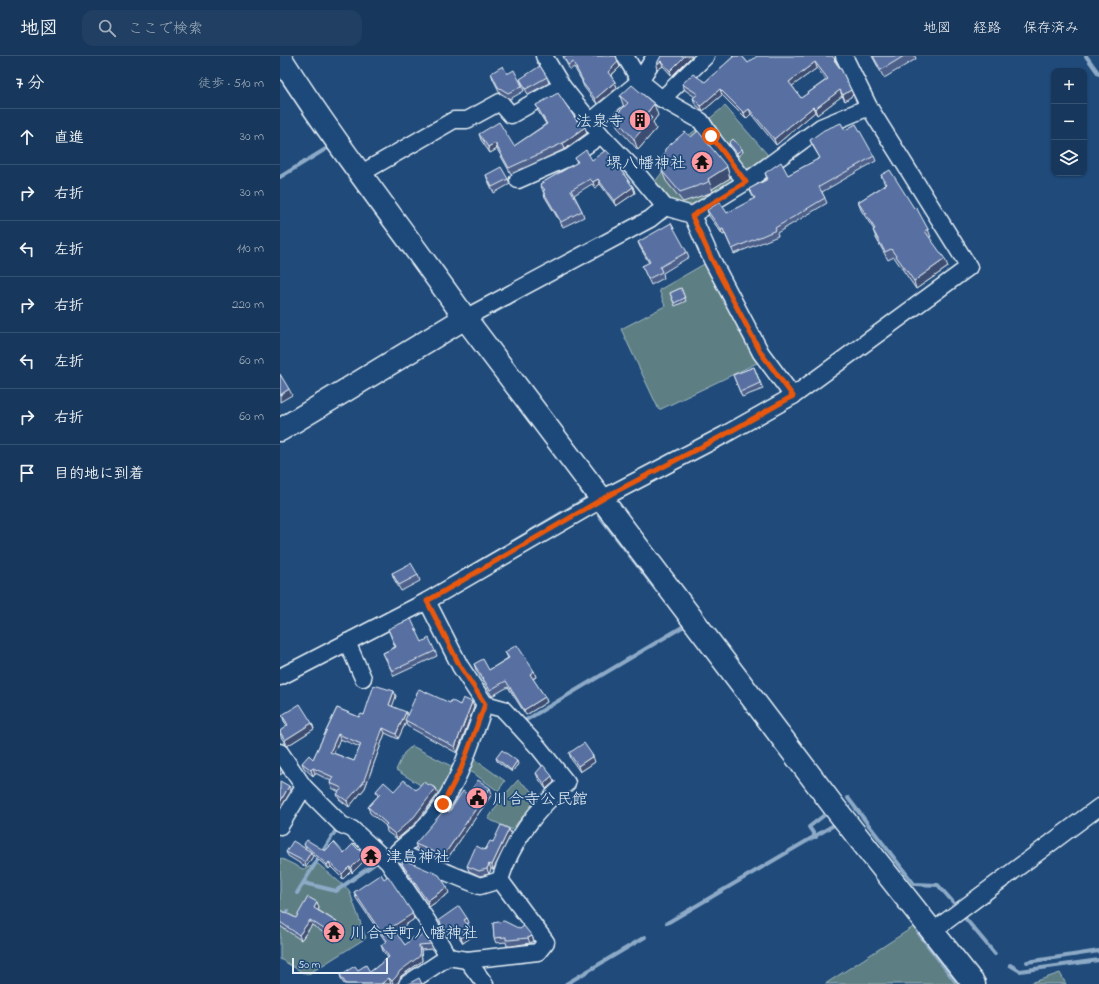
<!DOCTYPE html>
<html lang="ja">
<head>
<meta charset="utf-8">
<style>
	:root { --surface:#17385c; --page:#203f62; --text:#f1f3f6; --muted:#9eacbb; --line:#365272 }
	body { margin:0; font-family:"Indie Flower","Klee One",sans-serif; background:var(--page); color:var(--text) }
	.controls { position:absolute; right:12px; top:12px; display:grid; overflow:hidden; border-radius:8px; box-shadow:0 1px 3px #0004 }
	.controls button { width:36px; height:36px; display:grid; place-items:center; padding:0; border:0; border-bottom:1px solid var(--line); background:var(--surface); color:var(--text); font:20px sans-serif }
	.scale { position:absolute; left:12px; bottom:10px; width:96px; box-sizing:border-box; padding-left:4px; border:2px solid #e8f1f8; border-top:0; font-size:11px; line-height:14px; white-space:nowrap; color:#e8f1f8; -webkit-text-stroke:3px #1f4a7a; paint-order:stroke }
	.stop { position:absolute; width:12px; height:12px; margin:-9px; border:3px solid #ea580c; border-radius:50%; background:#fff }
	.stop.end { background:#ea580c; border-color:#fff; box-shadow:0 1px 4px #0008 }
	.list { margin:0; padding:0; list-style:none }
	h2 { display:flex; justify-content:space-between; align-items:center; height:52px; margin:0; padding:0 16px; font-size:17px }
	h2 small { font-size:13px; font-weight:400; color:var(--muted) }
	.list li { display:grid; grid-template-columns:26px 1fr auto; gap:12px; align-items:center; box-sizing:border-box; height:56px; padding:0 16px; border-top:1px solid var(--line) }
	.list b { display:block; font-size:15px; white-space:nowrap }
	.list em { font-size:13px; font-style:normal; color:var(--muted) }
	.icon { flex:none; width:22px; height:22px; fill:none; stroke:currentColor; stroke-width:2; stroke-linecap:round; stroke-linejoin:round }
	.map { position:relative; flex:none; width:819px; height:928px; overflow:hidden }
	header { display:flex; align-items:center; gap:24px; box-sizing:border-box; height:56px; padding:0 20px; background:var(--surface); border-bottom:1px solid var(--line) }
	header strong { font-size:19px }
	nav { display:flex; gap:22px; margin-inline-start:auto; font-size:14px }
	.search { width:280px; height:36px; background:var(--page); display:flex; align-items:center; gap:10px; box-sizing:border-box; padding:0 14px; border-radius:12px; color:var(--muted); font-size:15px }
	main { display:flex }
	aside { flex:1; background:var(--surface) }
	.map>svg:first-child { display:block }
	.green { fill:#5d7f84; stroke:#a2b8be }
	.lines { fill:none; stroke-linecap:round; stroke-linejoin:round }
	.stream { stroke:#8daac7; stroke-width:4 }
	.street-casing { stroke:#e8f1f8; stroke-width:19 }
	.secondary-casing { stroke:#e8f1f8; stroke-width:25 }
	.street { stroke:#1f4a7a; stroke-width:16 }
	.secondary { stroke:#1f4a7a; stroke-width:22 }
	.wall { fill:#4d608a; stroke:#e8f1f8; fill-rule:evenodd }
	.shaded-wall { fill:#3e4e71; stroke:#e8f1f8 }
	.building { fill:#5970a1; stroke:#e8f1f8; fill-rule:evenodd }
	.route { stroke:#ea580c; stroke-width:5 }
	.labels { text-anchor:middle; stroke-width:3.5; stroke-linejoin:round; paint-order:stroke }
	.poi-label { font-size:16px; fill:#e8f1f8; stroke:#1f4a7a; text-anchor:start }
</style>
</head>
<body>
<header>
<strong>地図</strong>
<div class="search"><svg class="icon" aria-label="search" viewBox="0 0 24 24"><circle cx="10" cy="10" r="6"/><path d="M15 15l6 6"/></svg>ここで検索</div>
<nav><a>地図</a><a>経路</a><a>保存済み</a></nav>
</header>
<main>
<aside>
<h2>7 分<small>徒歩 · 510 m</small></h2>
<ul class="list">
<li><svg class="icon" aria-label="ahead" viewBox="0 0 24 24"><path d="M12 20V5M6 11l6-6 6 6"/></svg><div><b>直進</b></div><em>30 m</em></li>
<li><svg class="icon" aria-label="right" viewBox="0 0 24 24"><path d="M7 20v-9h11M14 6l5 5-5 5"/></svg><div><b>右折</b></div><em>30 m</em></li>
<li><svg class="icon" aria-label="left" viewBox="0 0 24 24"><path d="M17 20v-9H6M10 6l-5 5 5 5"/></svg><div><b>左折</b></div><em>110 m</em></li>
<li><svg class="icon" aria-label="right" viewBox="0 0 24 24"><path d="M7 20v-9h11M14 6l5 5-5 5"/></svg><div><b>右折</b></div><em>220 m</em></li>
<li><svg class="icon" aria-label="left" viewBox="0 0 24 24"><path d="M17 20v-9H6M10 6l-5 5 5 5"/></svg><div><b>左折</b></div><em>60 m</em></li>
<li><svg class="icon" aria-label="right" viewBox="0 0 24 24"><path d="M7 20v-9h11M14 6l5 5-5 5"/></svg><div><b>右折</b></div><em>60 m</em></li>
<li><svg class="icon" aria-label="arrive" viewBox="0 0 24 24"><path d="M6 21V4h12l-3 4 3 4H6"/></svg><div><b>目的地に到着</b></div></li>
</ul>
</aside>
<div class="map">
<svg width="819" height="928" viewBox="0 0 819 928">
	<rect width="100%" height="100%" fill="#1f4a7a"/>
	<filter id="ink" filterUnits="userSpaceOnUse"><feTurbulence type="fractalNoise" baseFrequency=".025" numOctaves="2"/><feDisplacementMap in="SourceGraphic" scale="8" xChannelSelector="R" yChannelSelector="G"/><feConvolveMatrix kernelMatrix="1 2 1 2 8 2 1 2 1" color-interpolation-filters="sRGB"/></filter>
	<g filter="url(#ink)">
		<g class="green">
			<polygon points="445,50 487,98 489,106 411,156 389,148 374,127 384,114 380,103"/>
			<polygon points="426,207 479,306 379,354 341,273 385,250 379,234"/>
			<polygon points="132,690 175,712 162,740 145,732 116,714 124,697"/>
			<polygon points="194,703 225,725 218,735 189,714"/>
			<polygon points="238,724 261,742 237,767 233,774 208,763 221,743"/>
			<polygon points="0,802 23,813 38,808 69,834 86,882 27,919 0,903"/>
			<polygon points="641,866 687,928 545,928"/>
			<polygon points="780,917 786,928 748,928"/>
		</g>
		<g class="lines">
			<g class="stream">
				<polyline points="806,0 819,18"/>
				<polyline points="0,121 49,91"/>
				<polyline points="377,166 386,161"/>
				<polyline points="214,256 245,239"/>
				<polyline points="319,459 377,535"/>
				<polyline points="173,521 307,442 302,435"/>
				<polyline points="241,667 404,570"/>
				<polyline points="568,742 634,828 658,829 673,846"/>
				<polyline points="536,781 529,771 547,757"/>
				<polyline points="24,827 56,835 97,806"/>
				<polyline points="17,837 56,774"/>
				<polyline points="685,862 715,898"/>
				<polyline points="387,867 554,769"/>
				<polyline points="0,869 8,855"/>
				<polyline points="638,876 675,925"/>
				<polyline points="747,906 819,895"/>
				<polyline points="730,909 740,915 819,904"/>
				<polyline points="286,928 365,881"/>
			</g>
			<g class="street-casing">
				<g id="street">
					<polyline points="264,0 282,30 321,79 352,111 385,151 412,159 432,204 481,297 513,340"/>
					<polyline points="345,0 360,25 382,43 421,65 434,85 466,126"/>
					<polyline points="382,43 426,0"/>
					<polyline points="310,66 360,25 375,0"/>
					<polyline points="80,118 174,64 187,64 220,46 231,59 282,30"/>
					<polyline points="238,124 290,101 321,79"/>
					<polyline points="412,159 466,126 541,71 589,51"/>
					<polyline points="185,262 370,163 385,151"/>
					<polyline points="67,586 83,622"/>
					<polyline points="0,621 147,545 331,438 444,379 513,340 689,211 589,51 564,0"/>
					<path d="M205 648C189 692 176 739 143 773 135 782 125 788 117 796L200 830 220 824"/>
					<polyline points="0,696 24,731 62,769 72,773 108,806 148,866 168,901"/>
					<polyline points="0,770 24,731"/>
					<polyline points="653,875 819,751"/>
					<polyline points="187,904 205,928"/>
					<path d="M127 928 168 901 187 904 258 896 266 886 220 824C231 787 257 752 287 727L259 692 223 653 205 648 180 610 147 545"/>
				</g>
			</g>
			<g class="secondary-casing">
				<g id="secondary">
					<path d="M0 1C57 91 124 175 185 262L555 752 694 928"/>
					<polyline points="0,374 185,262"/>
				</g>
			</g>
			<use href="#street" class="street"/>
			<use href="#secondary" class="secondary"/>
		</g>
		<g class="wall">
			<polygon points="283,0 336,0 340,11 331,20 335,26 337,32 317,48 304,31 302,26 302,25 294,11 290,14"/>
			<polygon points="381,0 412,0 392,20 383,10 377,14"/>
			<path d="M452 0H462L468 7 555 3 557 9 573 39 565 45 562 40 537 59 535 56 496 89 471 58 466 63 442 39 423 55 415 48 413 42 415 41 405 34 402 28 425 26 453 1ZM537 12 546 24 521 42 512 30Z"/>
			<polygon points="592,0 635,0 636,3 604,22"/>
			<polygon points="211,17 227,18 242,30 244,35 230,43 220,37 213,23"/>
			<polygon points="267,21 269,27 248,38 242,28 240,23"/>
			<polygon points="340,40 378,59 373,66 376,73 358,94 338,72 334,61 344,51"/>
			<polygon points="256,49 297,65 307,77 285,93 231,118 217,93 210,97 201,84 199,78 234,90 266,68 258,55"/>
			<polygon points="565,74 594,100 596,105 542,136 547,147 497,177 498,180 454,198 445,178 443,179 429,160 427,154 447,157 474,143 469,133 487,123 485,117 508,119 540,102 532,89 530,84"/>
			<polygon points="449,87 462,93 463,96 458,100 450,90"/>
			<polygon points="295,102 312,104 341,113 341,114 353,131 355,137 336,150 320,128 315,132 312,128 294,139 302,155 304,161 283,171 265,141 263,135 260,128 297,107"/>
			<polygon points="447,111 450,122 432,133 433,135 430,137 403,146 386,125 382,115"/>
			<polygon points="206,119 228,123 230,128 214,137 208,125"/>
			<polygon points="601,119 648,173 651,181 649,181 668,211 636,233 614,201 608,204 596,182 593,174 594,174 581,154 578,146 605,129"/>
			<polygon points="358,186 407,196 409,201 383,217 384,222 371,229 362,210 369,207 360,191"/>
			<polygon points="401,232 406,245 395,250 390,237"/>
			<polygon points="474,311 483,333 462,341 453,319"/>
			<polygon points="112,517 138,519 140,525 121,535 114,523"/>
			<polygon points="108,573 142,586 155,595 157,600 114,620 103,597 115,591"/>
			<polygon points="225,596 254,615 256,621 253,623 265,641 267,646 246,659 228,631 212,640 196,614 194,608 209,614 228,602"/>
			<path d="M116 640 112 650 127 659 170 647 194 651 177 697 127 670 126 666 118 683 105 677 85 732 69 751 59 743 57 738 59 736 52 732 50 727 51 725 35 717 33 720 24 712 22 707 33 703 57 652 79 661ZM60 683 80 691 74 705 53 697Z"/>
			<polygon points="2,659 32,667 34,673 7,690 1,681 0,677 0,675 7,670 4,665"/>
			<polygon points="289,697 315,706 300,716 291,703"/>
			<polygon points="216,702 238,708 232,716 217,705"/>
			<polygon points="0,711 3,717 0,719"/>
			<polygon points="256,717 274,726 266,733 258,722"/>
			<polygon points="136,734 158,738 136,767 117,783 107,776 106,770 90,757 88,751 98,740 96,735"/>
			<polygon points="212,738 167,803 168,806 138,794 135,788 169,756 188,739"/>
			<polygon points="229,773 231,778 213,814 211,813 209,818 200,820 189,815 187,810 213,786"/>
			<polygon points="24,788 45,795 84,799 85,804 72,817 71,815 63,823 51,811 49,813 32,798 33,800 26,811 8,800 6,796 26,792"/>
			<polygon points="122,808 169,837 149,851 124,813"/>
			<polygon points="104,823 132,856 133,861 134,863 115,876 125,889 136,883 151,888 153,893 141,894 142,905 121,920 118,927 116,928 64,928 62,925 60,919 78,914 90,916 108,902 103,895 101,889 106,886 76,842 74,836"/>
			<polygon points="37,846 39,852 38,854 63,870 65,876 58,886 32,869 21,884 0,870 0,854 16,862"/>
			<polygon points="187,862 189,867 187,868 192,874 194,879 183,887 175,875 167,880 159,864"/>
			<polygon points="213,867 252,880 254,885 250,887 231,890 227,890 226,886 216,887 214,882"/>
		</g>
		<g class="shaded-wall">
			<polygon points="405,0 412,0 392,20 390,15"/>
			<polygon points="381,5 383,10 377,14 376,9"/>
			<polygon points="338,6 340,11 329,21 328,16"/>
			<polygon points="535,6 537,12 511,31 509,26"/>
			<polygon points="335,26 337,32 317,48 315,43"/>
			<polygon points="440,33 442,39 423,55 421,50"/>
			<polygon points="560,34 562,40 537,59 535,53"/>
			<polygon points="571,34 573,39 565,45 563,39"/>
			<polygon points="374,48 378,59 373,66 376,73 358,94 354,83 367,57"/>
			<polygon points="533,51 535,56 496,89 494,83"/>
			<polygon points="469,53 471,58 466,63 464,57"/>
			<polygon points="305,71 307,77 285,93 283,87"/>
			<polygon points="215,87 217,93 210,97 208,91"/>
			<polygon points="462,93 463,96 458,100 457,97"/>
			<polygon points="339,108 341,113 339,115 337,109"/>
			<polygon points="447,111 450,122 432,133 428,123"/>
			<polygon points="318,123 320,128 315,132 313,126"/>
			<polygon points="353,131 355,137 336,150 334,145"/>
			<polygon points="443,173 445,178 443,179 441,174"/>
			<polygon points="665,203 668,211 636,233 634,225"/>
			<polygon points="9,333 12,339 0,346 0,339"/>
			<polygon points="254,615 256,621 252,623 250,618"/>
			<polygon points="114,635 116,640 111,654 109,649"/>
			<polygon points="265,641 267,646 246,659 244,654"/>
			<polygon points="192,646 194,651 177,697 175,691"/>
			<polygon points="126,656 128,661 125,664 126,666 118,683 116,678"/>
			<polygon points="32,667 34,673 7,690 5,684"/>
			<polygon points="103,672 105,677 85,732 69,751 67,745"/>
			<polygon points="58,678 60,683 52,701 50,696"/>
			<polygon points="313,700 315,706 300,716 298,710"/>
			<polygon points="237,705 238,708 232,716 231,714"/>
			<polygon points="33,712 35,717 33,720 31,714"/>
			<polygon points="272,720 274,726 266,733 264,727"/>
			<polygon points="9,730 11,735 0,753 0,746"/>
			<polygon points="156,732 158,738 136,767 117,783 115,778"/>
			<polygon points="210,732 212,738 167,803 164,799"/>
			<polygon points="229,773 231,778 213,814 212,809"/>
			<polygon points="31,796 33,800 26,811 25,806"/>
			<polygon points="84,799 85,804 72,817 71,812"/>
			<polygon points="49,806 51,811 49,813 47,809"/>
			<polygon points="209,808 211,813 209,818 207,813"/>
			<polygon points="69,811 71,815 63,823 62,818"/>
			<polygon points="167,831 169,837 149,851 147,845"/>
			<polygon points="37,846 39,852 36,857 34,852"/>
			<polygon points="132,856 134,863 114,877 112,871"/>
			<polygon points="187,862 189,867 186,868 184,864"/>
			<polygon points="30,864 32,869 21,884 19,879"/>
			<polygon points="63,870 65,876 58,886 56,881"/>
			<polygon points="173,871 175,875 167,880 165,876"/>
			<polygon points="192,874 194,879 183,887 181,882"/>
			<polygon points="252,880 254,885 250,887 248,882"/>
			<polygon points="139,889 141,894 142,905 121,920 118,927 116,928 113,928 112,925"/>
			<polygon points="109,922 111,928 101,928"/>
		</g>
		<g class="building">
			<polygon points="283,0 336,0 338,6 328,16 335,26 315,43 302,26 303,25 293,6 288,9"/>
			<polygon points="381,0 405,0 390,15 381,5 376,9"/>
			<path d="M454 0H462L468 7 477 0H552L555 3 554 4 562 15 571 34 563 39 560 34 535 53 533 51 494 83 469 53 464 57 440 33 421 50 413 42 418 38 402 28 413 18 425 26ZM535 6 548 23 521 42 509 26Z"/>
			<polygon points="593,0 624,0 601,14"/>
			<polygon points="223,10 227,18 234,14 242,30 228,37 218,31 211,17"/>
			<polygon points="260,10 267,21 246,33 240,23"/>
			<polygon points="352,29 374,48 367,57 372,62 354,83 334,61 348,47 340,40"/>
			<polygon points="278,37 297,65 299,64 305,71 283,87 229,112 215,87 208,91 199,78 219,66 234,90 267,68 256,49"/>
			<polygon points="561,67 565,74 576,68 594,100 539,131 545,142 495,172 496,174 452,193 443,173 441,174 427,154 440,146 447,157 475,142 469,133 488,123 485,117 501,106 508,119 540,102 530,84 544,74"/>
			<polygon points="418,75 447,111 428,123 429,125 426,127 400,136 382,115 385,93 405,76 411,81"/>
			<polygon points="453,83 462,93 457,97 449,87"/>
			<polygon points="306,94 312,104 326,94 339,108 337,109 353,131 334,145 318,123 313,126 310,123 291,134 302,155 281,166 263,135 265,134 260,128 298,106 295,102"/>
			<polygon points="221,111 228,123 212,131 206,119"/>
			<polygon points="610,114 634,152 636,151 648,173 645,175 665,203 634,225 611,193 605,196 593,174 595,173 578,146 607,128 601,119"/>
			<polygon points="391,167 407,196 380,211 382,216 368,223 362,210 370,206 358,186"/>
			<polygon points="401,232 405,242 394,247 390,237"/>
			<polygon points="474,311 480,327 460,336 453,319"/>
			<polygon points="0,318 9,333 0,339"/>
			<polygon points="131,507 138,519 119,529 112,517"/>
			<polygon points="131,563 142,586 149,582 155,595 112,615 103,597 116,591 108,573"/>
			<polygon points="237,589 254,615 250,618 265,641 244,654 226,625 210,634 194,608 203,603 209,614 229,602 225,596"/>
			<path d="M94 629 114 635 109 649 126 656 116 678 103 672 83 727 67 745 57 738 62 732 50 727 53 721 33 712 31 714 22 707 29 699 33 703 57 652 79 661 81 658 84 659ZM58 678 81 688 74 705 50 696Z"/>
			<polygon points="139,633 170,647 171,644 180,649 183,642 192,646 175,691 125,664"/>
			<polygon points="20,648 32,667 5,684 0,676 0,675 8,669 2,659"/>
			<polygon points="304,687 313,700 298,710 289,697"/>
			<polygon points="222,694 237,705 231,714 216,702"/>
			<polygon points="263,709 272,720 264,727 256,717"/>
			<polygon points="124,724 136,734 143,726 156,732 134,761 115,778 105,770 107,768 88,751 100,738 96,735 104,726 114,735"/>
			<polygon points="198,724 210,732 164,799 166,801 135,788 165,753 169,756 183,735 188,739"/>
			<polygon points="0,725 9,730 0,746"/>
			<polygon points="221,769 229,773 212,809 209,808 207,813 199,815 187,810 196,790 205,794 210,785 213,786"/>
			<polygon points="27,784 45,795 54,786 64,797 73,788 84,799 71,812 69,811 62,818 49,806 47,809 24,788"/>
			<polygon points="13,785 31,796 25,806 6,796"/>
			<polygon points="124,804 159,819 167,831 147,845 122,808"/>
			<polygon points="101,818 104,823 108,820 132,856 132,858 112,871 125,889 134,881 136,883 144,877 151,888 139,889 140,900 120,915 116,921 112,925 109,922 101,928 66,928 60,919 75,910 78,914 86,909 90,916 109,901 101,889 107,885 74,836"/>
			<polygon points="28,841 37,846 34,852 63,870 56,881 30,864 19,879 0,866 0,854 16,862"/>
			<polygon points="179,850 187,862 184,864 192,874 181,882 173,871 165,876 159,864"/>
			<polygon points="224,865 240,873 244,870 252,880 248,882 229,884 226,884 226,881 214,882 213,867"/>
			<polygon points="139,922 142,928 128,928"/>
		</g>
	</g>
	<g class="lines" filter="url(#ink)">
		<polyline class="route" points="163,748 181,713 205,648 180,610 147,545 331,438 444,379 513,340 481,297 432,204 412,160 466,126 431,80"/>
	</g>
	<defs>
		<g id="building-disc" transform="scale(1.15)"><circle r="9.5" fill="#ff9aa2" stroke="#1f4a7a"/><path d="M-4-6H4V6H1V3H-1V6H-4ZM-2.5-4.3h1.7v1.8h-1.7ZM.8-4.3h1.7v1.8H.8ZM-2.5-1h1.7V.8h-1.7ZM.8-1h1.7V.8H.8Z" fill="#111"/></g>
		<g id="temple-disc" transform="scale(1.15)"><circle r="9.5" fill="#ff9aa2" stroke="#1f4a7a"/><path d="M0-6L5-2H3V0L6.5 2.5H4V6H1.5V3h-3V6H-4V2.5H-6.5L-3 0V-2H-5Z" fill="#111"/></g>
		<g id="civic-disc" transform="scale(1.15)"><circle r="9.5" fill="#ff9aa2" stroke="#1f4a7a"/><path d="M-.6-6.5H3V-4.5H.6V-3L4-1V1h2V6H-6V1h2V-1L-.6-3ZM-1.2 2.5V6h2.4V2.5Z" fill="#111"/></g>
	</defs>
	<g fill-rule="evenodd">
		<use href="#building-disc" x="360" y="64"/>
		<use href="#temple-disc" x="422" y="106"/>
		<use href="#civic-disc" x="197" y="742"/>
		<use href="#temple-disc" x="91" y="800"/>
		<use href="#temple-disc" x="54" y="876"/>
	</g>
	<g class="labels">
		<g class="poi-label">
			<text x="344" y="70" text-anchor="end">法泉寺</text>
			<text x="406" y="112" text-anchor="end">堺八幡神社</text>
			<text x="212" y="748">川合寺公民館</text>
			<text x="106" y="806">津島神社</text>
			<text x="70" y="882">川合寺町八幡神社</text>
		</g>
	</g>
</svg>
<div class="controls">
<button>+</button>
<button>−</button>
<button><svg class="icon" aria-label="layers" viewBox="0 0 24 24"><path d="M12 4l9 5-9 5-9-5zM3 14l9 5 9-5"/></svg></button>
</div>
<div class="scale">50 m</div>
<div class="stop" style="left:431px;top:80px"></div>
<div class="stop end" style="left:163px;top:748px"></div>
</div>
</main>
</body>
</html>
